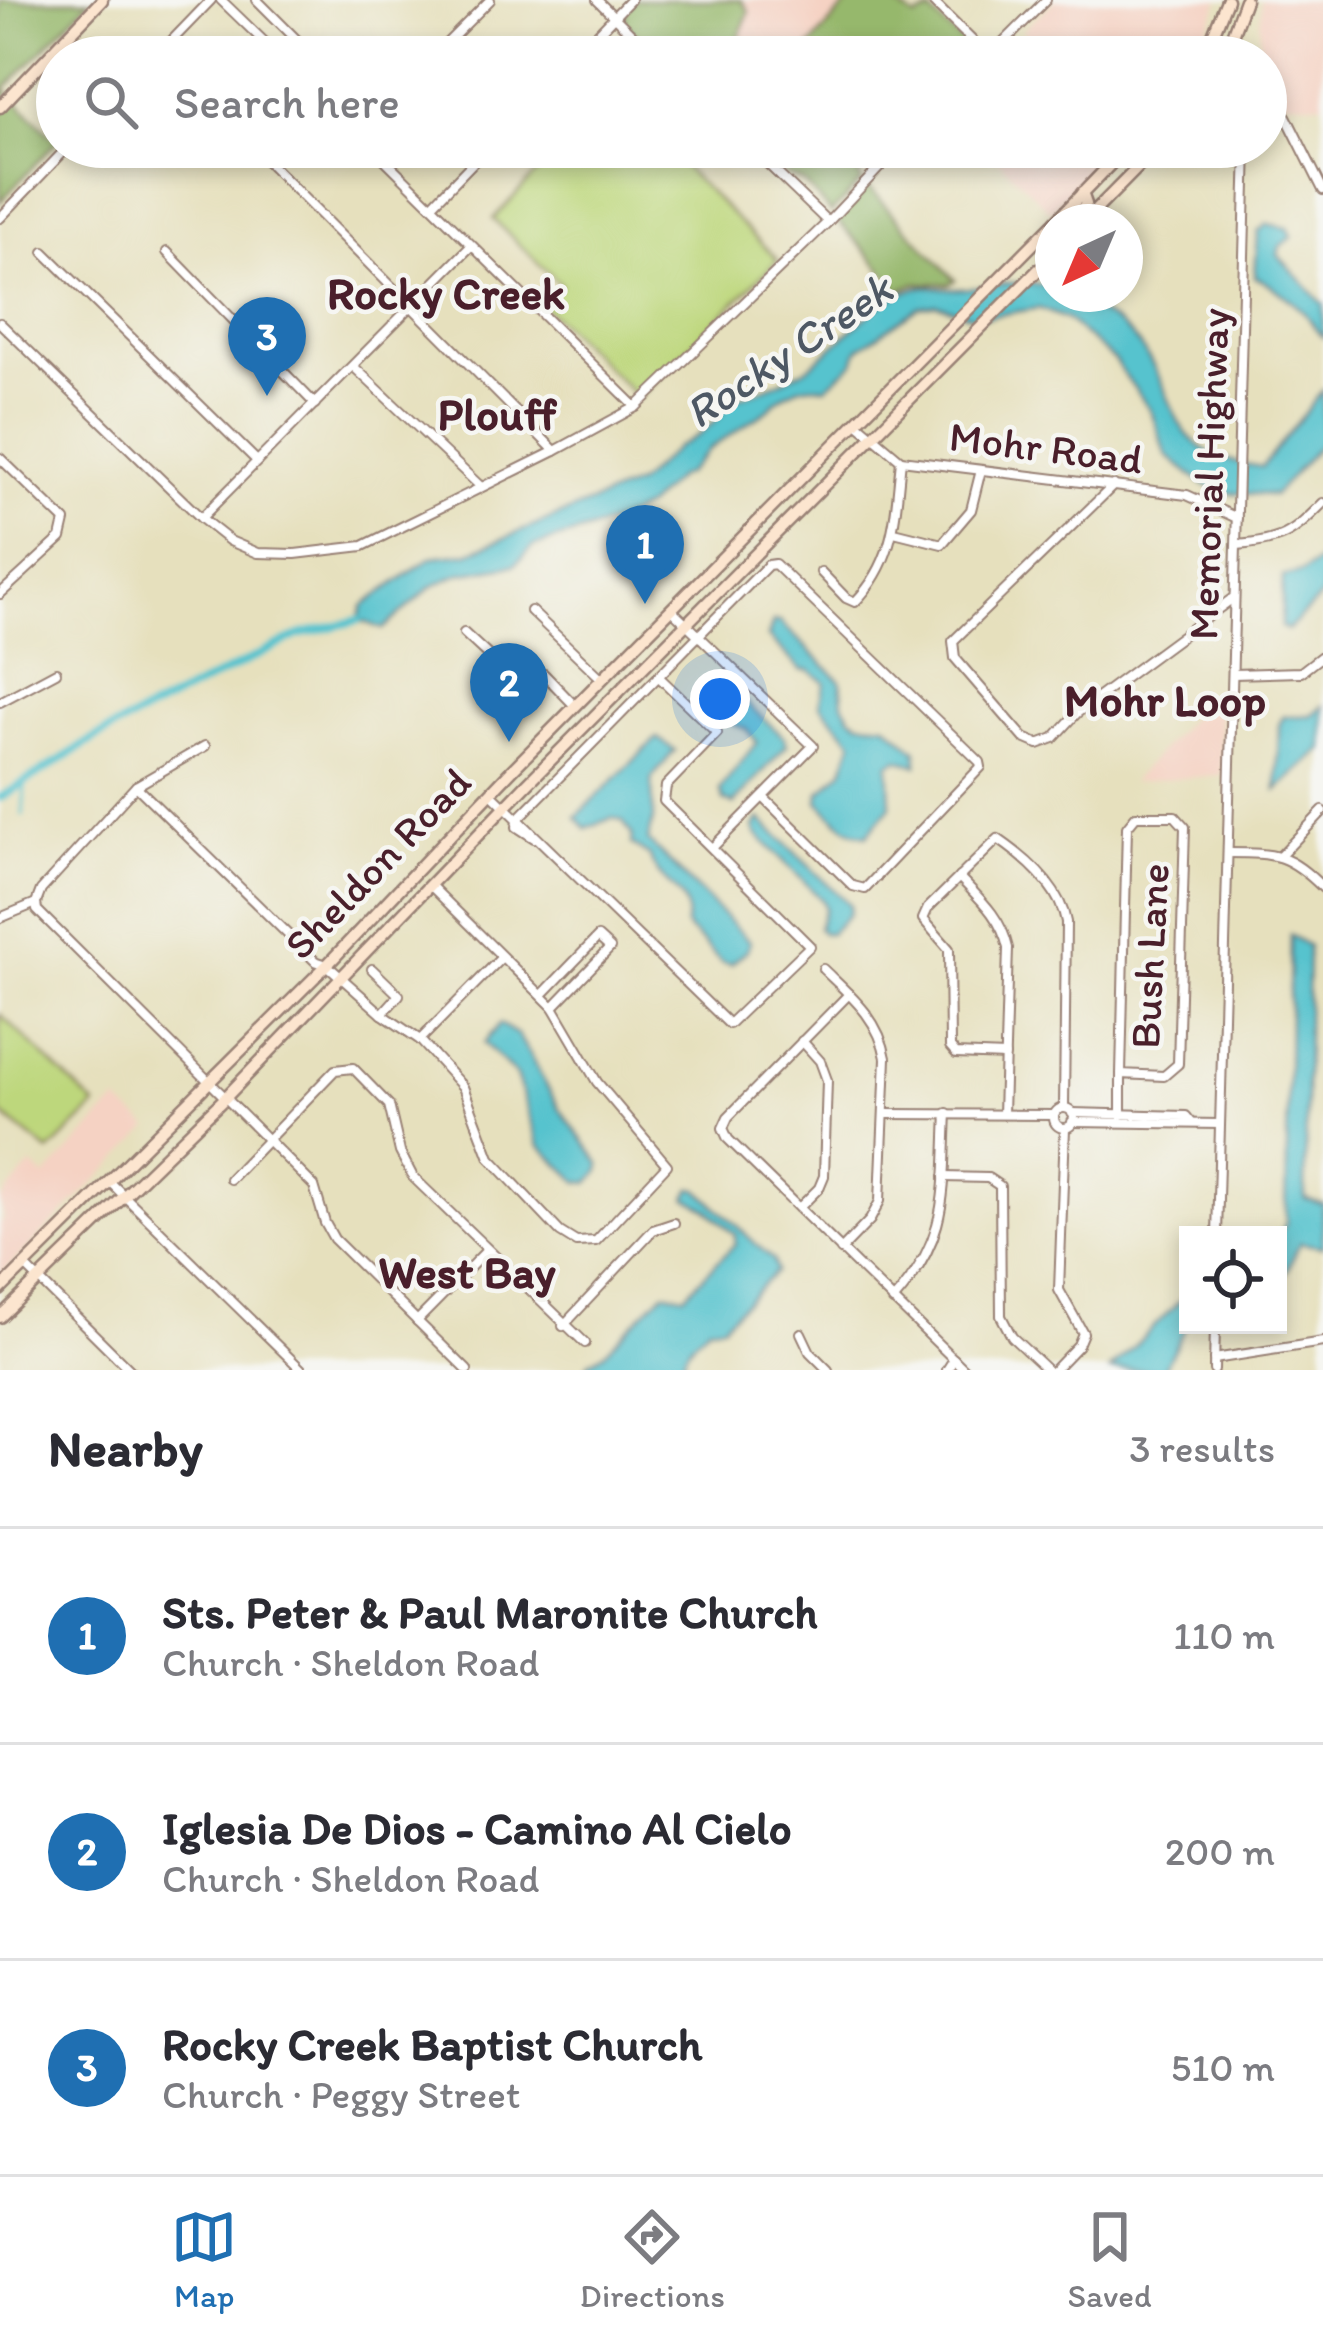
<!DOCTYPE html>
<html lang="en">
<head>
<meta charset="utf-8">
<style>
	:root { --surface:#fff; --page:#f7f7f7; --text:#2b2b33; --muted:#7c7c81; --line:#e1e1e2; --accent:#1f6fb2 }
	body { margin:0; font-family:Itim,sans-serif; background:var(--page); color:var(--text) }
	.controls { position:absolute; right:36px; bottom:36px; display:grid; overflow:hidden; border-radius:0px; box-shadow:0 6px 18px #0003 }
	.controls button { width:108px; height:108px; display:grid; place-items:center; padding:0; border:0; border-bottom:3px solid var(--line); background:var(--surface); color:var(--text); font:60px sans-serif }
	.compass { position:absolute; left:1035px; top:204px; width:108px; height:108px; border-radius:50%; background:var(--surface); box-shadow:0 6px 18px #0003; rotate:224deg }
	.you { position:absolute; left:720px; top:699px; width:42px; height:42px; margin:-30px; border:9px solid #fff; border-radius:50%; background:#1a73e8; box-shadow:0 0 0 18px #1a73e833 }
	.badge { display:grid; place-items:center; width:78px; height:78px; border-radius:50%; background:var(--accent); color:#fff; font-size:39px; font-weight:700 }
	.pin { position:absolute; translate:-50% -99px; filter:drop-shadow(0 3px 6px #0008) }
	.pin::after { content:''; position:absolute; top:63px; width:42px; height:36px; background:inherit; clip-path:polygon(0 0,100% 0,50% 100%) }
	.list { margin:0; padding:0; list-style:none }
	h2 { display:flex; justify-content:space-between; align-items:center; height:156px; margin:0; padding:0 48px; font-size:51px }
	h2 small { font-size:39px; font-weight:400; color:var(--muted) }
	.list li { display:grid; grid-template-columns:78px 1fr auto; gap:36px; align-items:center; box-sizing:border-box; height:216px; padding:0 48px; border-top:3px solid var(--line) }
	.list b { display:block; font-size:45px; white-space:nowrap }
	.list p { margin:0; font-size:39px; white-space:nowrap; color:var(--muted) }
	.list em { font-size:39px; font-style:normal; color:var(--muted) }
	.icon { flex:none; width:66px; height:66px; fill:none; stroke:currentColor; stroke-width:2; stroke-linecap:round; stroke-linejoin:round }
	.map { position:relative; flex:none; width:1323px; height:1370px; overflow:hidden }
	.search { position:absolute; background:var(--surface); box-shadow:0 6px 18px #0003; left:36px; right:36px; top:36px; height:132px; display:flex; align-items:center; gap:30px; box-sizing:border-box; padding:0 42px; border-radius:66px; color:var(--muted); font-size:45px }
	.sheet { height:804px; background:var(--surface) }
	nav { display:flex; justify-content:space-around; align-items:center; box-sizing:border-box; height:168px; border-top:3px solid var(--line); background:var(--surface); font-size:33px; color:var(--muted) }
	nav a { display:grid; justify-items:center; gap:6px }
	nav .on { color:var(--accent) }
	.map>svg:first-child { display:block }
	.built { fill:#f5d2c3 }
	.green { fill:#bdd77c; stroke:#847b54; stroke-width:3 }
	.forest { fill:#96b86c; stroke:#706c4c; stroke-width:3 }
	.water { fill:#56c3ce; stroke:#50717c; stroke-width:3 }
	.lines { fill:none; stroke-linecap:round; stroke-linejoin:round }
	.stream { stroke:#56c3ce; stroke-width:3 }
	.canal { stroke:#56c3ce; stroke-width:8 }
	.street-casing { stroke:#988074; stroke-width:12 }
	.secondary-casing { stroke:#988074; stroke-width:15 }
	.street { stroke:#fff; stroke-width:8 }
	.secondary { stroke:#fce5cf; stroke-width:10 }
	.labels { text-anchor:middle; stroke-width:9; stroke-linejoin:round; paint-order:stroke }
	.street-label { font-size:42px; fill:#4a1f2b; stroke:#f6f6f2 }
	.neighbourhood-label { font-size:45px; font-weight:bold; fill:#4a1f2b; stroke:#f6f6f2 }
	.water-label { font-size:45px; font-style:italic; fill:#4e5864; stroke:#f6f6f2 }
</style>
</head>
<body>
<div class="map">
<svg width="1323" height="1370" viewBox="0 0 1323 1370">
	<rect width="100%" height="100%" fill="#f6f6f2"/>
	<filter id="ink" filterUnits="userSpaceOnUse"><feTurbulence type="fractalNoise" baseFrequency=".00833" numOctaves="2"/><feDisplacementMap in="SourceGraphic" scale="24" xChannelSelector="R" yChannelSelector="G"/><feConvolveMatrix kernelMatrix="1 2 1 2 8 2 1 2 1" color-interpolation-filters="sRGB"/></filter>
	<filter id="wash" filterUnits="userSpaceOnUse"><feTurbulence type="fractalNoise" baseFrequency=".004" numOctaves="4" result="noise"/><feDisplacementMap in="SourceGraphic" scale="48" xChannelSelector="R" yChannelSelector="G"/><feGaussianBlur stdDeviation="2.7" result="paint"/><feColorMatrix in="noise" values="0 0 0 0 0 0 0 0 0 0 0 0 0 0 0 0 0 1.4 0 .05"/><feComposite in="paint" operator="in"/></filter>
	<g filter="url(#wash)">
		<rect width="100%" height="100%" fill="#e6e0bd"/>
		<g class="built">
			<polygon points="741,0 851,0 801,57 749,57 736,45 749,11"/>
			<polygon points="1055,0 1220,0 1196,57 1049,57 1022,31"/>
			<polygon points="1261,0 1323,0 1323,103 1266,100 1266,57 1259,57"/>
			<polygon points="985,147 1113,147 1051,212"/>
			<polygon points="1218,688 1222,775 1131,782"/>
			<polygon points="117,1101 150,1128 0,1276 0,1223 4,1220 0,1201 31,1165 45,1177"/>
		</g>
		<g class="green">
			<polygon points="561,147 663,147 778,260 638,398 542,305 561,285 493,219"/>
			<polygon points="0,1014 96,1106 49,1152 0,1113"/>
		</g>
		<g class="forest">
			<polygon points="0,0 90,0 5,89 9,93 0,102"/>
			<polygon points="635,0 741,0 749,11 736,45 749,57 661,57 623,21 627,16 624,12"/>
			<polygon points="851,0 889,0 916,18 930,12 978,57 801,57"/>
			<polygon points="14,98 57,141 0,202 0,113"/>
			<polygon points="756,147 887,147 858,175 862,181 831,213 803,182 784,174"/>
			<polygon points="867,186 955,280 949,284 916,283 891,294 896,284 836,219"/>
		</g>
		<g class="water">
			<path d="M1267 224 1288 228 1292 237 1280 246 1278 255 1323 304V337C1315 331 1312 321 1305 313 1291 300 1273 284 1255 277L1258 232Z"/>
			<path d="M1013 283 1049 285 1053 294H1063C1088 309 1114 316 1134 339 1187 400 1157 454 1262 467L1323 390V441L1274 495 1230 493 1203 484 1167 456 1151 411 1114 360 1066 319 1039 308 979 318 937 304 919 307 859 348 854 362 826 387C805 381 782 392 769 409L708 450 687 473 676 478 647 506 619 521 534 546 514 565 459 574 431 587 383 629 359 620 363 606 432 557 468 553 637 484 677 447 699 435 723 414 727 401C754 393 790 380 812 364 846 339 869 305 910 290 925 283 940 289 957 289 975 289 995 284 1013 283Z"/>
			<polygon points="1323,559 1323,595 1287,630 1281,627 1283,577 1302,572"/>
			<path d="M773 622H780L841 681 843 703 851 717 860 722 886 724 917 751V765L898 759 889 764 891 806 867 835C847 834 832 815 819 801L820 792 843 770 853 741 820 704 825 682 809 670H801L768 637Z"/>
			<polygon points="738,702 746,703 784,737 787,745 734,804 724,800 720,789 757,742 746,729 725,721 727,709"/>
			<polygon points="1323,706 1323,749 1277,790 1279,725 1283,717 1312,715"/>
			<path d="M657 738 675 750 652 778 653 820 648 841 750 942 747 950 731 964 722 962 685 926C695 888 657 888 650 856L631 844 632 835 622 820 612 818 586 828 576 817Z"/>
			<polygon points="760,819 850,905 849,914 830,933 822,933 818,928 825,908 822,900 756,833 754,827"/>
			<polygon points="1290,935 1308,946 1305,1199 1323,1204 1323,1247 1300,1243 1285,1274 1278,1277 1278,1237 1286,1223"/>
			<polygon points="500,1024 518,1035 559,1108 600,1163 600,1171 589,1183 579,1182 539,1145 516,1075 484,1043"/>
			<path d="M692 1188 698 1189 773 1260 776 1271 722 1325 708 1326C695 1339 680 1351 684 1370H587L588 1363 604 1353 664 1292 685 1295 735 1244V1235L707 1209 687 1198Z"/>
			<polygon points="1188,1293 1188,1322 1163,1370 1110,1370"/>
		</g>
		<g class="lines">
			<polyline class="stream" points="23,815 25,786"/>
			<polyline class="canal" points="0,798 97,737 299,635 359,620"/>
		</g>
	</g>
	<g filter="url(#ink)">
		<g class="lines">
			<g class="street-casing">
				<g id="street">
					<polyline points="221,0 280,57"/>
					<polyline points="257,0 314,57"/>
					<polyline points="597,0 655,57"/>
					<polyline points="931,0 989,57 1046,0"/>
					<polyline points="1232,39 1242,57"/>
					<polyline points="156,57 211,0"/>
					<polyline points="433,57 490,0"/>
					<polyline points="575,57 630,0"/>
					<polyline points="1266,113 1286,116 1323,190"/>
					<polyline points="253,147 555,451"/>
					<polyline points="372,147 636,407"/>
					<polyline points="750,147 828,222"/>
					<polyline points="432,205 488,147"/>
					<polyline points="0,218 68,147"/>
					<polyline points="44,252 256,460"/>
					<polyline points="167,252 315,404"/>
					<polyline points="0,323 201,518 230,541 258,553 295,554 363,546 555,451 636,407 828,222 899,147"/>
					<polyline points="353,366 480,486"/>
					<polyline points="856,422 901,460 1187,495 1237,518"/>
					<polyline points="0,458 65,521 61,538 0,594"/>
					<polyline points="1114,485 953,641 955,658 1024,738 1038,744 1054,738 1077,713 1233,598"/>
					<polyline points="201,518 470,247"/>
					<polyline points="894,532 942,544 971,510 981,470"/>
					<path d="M1237 545C1282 541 1291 535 1323 503"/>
					<path d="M821 572 846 598 855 602C896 560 895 515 901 460"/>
					<polyline points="672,610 813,746 713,847"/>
					<polyline points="531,611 602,679"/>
					<polyline points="464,633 503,669 544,674 575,706"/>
					<polyline points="1233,674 1301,672 1323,655"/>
					<polyline points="0,702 56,672"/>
					<polyline points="136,786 315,961 327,965 382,1014 420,1040 463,1087 490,1158 560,1232 576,1242 596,1241 667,1165 597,1082 553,1007 430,885"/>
					<polyline points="491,793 729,1024 810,946 664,801 666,786 717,733 659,677"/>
					<polyline points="518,819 768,565 775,564 980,762 981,767 865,889 853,886 763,797"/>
					<polyline points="518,820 517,827 534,838"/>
					<path d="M1229 853C1276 853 1289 854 1323 888"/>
					<polyline points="1281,855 1323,811"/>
					<path d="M959 877C980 899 1001 917 1008 948L1003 1114"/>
					<polyline points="36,903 37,910 314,1186 325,1223 334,1239 467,1370"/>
					<polyline points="0,918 36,903 41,890 136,786 205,746"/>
					<polyline points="372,969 399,995 382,1014"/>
					<path d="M823 969C851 996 879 1018 886 1058L880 1201 870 1220 841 1250"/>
					<polyline points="849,994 728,1117 723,1128 728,1139 965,1370"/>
					<polyline points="542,995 598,937 610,948 553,1007"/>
					<polyline points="420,1040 502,957"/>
					<path d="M1005 1056 956 1054 950 1047 949 949 923 919 928 908 998 839C1027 859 1060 887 1066 922L1064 1108"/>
					<circle cx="1064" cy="1118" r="10"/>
					<polyline points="1072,1113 1186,1116 1191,1122"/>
					<polyline points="884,1114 1054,1115"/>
					<polyline points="1121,1115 1121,1074 1127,827 1136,816 1175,816 1185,827 1178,1064 1164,1076 1121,1074"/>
					<polyline points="1072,1122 1220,1124"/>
					<polyline points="944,1177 988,1178 1000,1186 1001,1316 1012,1337 1047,1370"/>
					<polyline points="230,1179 335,1070 353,1068 389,1105 400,1152 413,1177 585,1343"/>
					<polyline points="110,1182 302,1370"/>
					<polyline points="799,1208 819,1188 824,1176 827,1080 820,1061 802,1041"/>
					<polyline points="1217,1235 1247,147"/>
					<polyline points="25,1266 130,1370"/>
					<path d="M893 1301C950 1237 943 1193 947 1113"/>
					<polyline points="417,1321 486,1251"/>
					<polyline points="563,1326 653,1230 674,1223"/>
					<polyline points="801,1333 810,1352 828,1370"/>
					<polyline points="1214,1359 1323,1342"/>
					<polyline points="947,1370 954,1359"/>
					<polyline points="1054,1370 1078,1345 1083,1333 1059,1290 1065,1128"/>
					<polyline points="1214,1370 1215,1325"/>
				</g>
			</g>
			<g class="secondary-casing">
				<g id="secondary">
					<polyline points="1204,57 1227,0"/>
					<polyline points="1224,57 1245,0"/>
					<polyline points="0,107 102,0"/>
					<polyline points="1055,222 1127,147"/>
					<polyline points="1074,222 1086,204 1082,193"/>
					<polyline points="1084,222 1158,147"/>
					<polyline points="0,1290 327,965 512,770 1053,224"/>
					<polyline points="0,1317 225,1098 527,784 1053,255"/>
				</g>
			</g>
			<use href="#street" class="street"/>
			<use href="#secondary" class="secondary"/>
		</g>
	</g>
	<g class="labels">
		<g class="street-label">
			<text transform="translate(1046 447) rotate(7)" y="15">Mohr Road</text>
			<text transform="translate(1208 474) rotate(-88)" y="15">Memorial Highway</text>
			<text transform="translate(377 863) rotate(-46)" y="15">Sheldon Road</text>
			<text transform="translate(1149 956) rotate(-87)" y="15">Bush Lane</text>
		</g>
		<g class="neighbourhood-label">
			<text x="446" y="309">Rocky Creek</text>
			<text x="497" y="430">Plouff</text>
			<text x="1165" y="716">Mohr Loop</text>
			<text x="467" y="1288">West Bay</text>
		</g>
		<g class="water-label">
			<text transform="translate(788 350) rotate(-34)" y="16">Rocky Creek</text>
		</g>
	</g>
</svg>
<div class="controls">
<button><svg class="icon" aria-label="locate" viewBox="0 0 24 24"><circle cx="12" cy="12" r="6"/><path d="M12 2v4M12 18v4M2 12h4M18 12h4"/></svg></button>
</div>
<svg class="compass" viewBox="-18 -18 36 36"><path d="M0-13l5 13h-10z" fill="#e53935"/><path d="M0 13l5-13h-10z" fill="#7c7c81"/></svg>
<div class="you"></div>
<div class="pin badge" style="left:645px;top:604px">1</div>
<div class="pin badge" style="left:509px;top:742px">2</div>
<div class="pin badge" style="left:267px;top:396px">3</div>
<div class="search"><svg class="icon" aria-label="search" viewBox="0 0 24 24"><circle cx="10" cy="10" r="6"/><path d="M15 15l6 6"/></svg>Search here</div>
</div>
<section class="sheet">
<h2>Nearby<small>3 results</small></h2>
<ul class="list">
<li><span class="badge">1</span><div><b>Sts. Peter &amp; Paul Maronite Church</b><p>Church · Sheldon Road</p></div><em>110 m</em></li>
<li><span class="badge">2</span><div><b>Iglesia De Dios - Camino Al Cielo</b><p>Church · Sheldon Road</p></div><em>200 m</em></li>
<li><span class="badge">3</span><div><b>Rocky Creek Baptist Church</b><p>Church · Peggy Street</p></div><em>510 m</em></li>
</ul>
</section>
<nav>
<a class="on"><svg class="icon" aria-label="map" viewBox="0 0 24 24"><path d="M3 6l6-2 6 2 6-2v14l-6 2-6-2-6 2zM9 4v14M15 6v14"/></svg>Map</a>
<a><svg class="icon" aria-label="directions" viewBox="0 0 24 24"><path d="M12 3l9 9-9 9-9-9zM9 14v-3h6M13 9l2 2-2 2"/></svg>Directions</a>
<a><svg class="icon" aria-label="saved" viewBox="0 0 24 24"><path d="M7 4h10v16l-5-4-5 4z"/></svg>Saved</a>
</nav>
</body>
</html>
